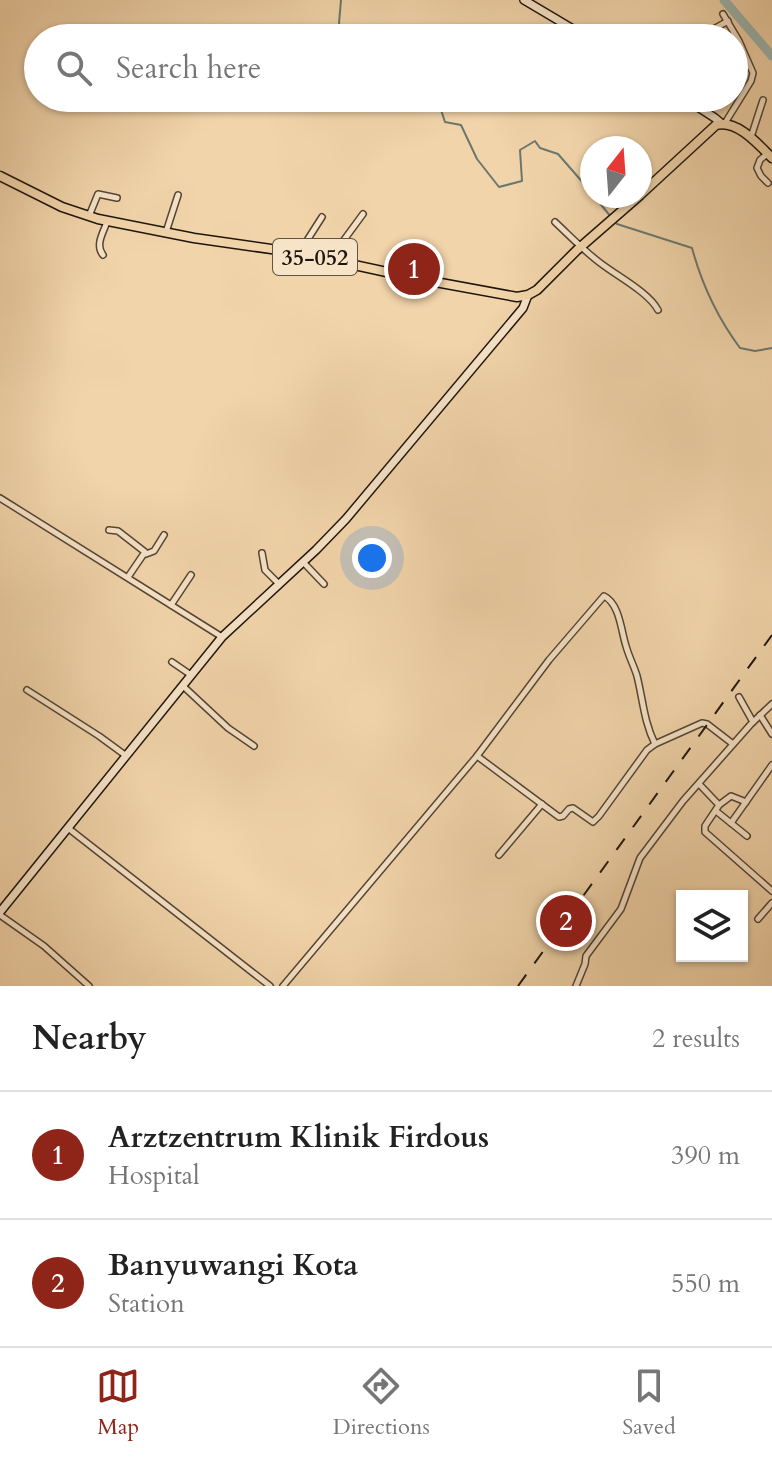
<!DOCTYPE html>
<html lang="en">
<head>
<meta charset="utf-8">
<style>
	:root { --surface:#fff; --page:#f2f2f2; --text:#222; --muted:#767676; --line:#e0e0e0; --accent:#8f2418 }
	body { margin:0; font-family:Cardo,serif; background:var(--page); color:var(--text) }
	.controls { position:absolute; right:24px; bottom:24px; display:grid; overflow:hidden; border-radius:0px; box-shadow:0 2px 6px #0004 }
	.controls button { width:72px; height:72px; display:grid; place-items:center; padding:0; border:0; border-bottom:2px solid var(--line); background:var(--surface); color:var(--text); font:40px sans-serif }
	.compass { position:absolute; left:580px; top:136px; width:72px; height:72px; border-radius:50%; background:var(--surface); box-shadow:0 2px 6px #0004; rotate:17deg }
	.you { position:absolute; left:372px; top:558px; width:28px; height:28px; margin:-20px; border:6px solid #fff; border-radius:50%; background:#1a73e8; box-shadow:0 0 0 12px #1a73e833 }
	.badge { display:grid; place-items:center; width:52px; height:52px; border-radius:50%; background:var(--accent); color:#fff; font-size:26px; font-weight:700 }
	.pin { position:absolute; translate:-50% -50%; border:4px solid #fff; box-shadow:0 2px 8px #0006 }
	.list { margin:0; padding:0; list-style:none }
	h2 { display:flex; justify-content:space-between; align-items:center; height:104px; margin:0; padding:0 32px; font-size:34px }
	h2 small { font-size:26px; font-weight:400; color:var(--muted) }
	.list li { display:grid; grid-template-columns:52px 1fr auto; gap:24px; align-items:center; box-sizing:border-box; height:128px; padding:0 32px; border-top:2px solid var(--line) }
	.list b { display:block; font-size:30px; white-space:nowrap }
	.list p { margin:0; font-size:26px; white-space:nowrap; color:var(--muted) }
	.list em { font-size:26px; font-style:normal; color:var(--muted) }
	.icon { flex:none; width:44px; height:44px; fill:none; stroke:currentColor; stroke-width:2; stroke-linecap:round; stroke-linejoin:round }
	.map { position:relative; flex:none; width:772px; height:986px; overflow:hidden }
	.search { position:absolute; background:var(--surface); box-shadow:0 2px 6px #0004; left:24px; right:24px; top:24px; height:88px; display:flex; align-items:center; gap:20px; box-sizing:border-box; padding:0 28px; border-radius:44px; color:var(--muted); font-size:30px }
	.sheet { height:360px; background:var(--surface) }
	nav { display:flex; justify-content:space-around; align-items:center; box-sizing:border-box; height:112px; border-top:2px solid var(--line); background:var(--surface); font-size:22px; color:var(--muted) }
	nav a { display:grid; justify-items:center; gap:4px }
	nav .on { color:var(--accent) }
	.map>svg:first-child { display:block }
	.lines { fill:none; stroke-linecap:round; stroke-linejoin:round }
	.stream { stroke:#6a776f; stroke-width:2 }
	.river { stroke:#9db7b1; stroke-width:9 }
	.street-casing { stroke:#534634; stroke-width:8 }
	.secondary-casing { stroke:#1e160c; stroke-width:10 }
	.primary-casing { stroke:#1e160c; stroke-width:11 }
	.street { stroke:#f7e3c8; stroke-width:5 }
	.secondary { stroke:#f7e3c8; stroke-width:7 }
	.primary { stroke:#f2d4aa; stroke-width:8 }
	.rail { stroke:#1e160c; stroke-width:2; stroke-dasharray:14 14; stroke-linecap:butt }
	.labels { text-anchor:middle; stroke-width:7; stroke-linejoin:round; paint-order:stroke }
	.shield { fill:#f7e3c8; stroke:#5f5444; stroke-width:2 }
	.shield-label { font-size:22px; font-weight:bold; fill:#1e160c }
</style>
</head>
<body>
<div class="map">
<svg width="772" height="986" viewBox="0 0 772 986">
	<rect width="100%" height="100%" fill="#f2d4aa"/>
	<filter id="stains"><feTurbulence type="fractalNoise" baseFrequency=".0025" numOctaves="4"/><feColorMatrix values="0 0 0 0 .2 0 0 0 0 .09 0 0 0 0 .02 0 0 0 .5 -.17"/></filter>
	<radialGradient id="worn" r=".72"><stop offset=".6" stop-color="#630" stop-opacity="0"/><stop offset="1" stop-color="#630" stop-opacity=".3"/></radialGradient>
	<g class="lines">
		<g class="stream">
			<polyline points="341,0 339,23 344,38"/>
			<polyline points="411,38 424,36 425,38"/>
			<polyline points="437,98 445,122 461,125 477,159 499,187 522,181 520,150 535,141 540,148 558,154 592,193"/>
			<polyline points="594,196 611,217"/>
			<path d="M615 222 617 224 692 248C702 285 717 317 740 348L755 351 772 348"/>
		</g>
		<polyline class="river" points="724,0 772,56"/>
		<g class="street-casing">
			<g id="street">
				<polyline points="723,14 739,41 753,73 751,81 725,123"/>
				<polyline points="712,30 728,21"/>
				<polyline points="523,98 533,98"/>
				<polyline points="751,137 763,100"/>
				<polyline points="767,154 760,160 757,168 761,176 768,183"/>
				<polyline points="89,216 98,194 117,198"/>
				<path d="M555 222C571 237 586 253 603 265 619 277 649 293 658 310"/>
				<polyline points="166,232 178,195"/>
				<polyline points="299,253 322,217"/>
				<path d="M103 255C95 245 103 233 107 222"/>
				<polyline points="330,259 363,214"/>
				<polyline points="0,498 222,637"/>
				<polyline points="109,530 118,531 145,552 128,577"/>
				<polyline points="262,553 265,570 279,584"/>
				<polyline points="146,554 154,551 164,535"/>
				<polyline points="303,562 324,584"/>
				<polyline points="171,605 191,575"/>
				<polyline points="172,662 191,675"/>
				<polyline points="183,686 228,728 254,746"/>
				<polyline points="27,690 99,736 125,755"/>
				<polyline points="739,697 753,722"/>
				<polyline points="760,715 772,734"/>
				<polyline points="477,756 559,817 563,816 569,809 573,808 593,822 599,816 647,750 655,744 702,723 707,724 733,744"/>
				<polyline points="699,784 719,805 705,826 705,832 772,891"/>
				<polyline points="719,805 731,796 746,802"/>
				<polyline points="716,811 747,836"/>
				<polyline points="731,823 772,765"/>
				<polyline points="68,828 270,986"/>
				<polyline points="499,855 542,804"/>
				<polyline points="0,915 44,946 89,986"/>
				<polyline points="758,919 772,903"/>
				<path d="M283 986 477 756 549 660 604 596C620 604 621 631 626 646 629 657 634 666 637 676 643 700 644 722 655 744"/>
				<polyline points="576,986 585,964 586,956 621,909 640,858 683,801 751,724 772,704"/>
			</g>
		</g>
		<g class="secondary-casing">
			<g id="secondary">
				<polyline points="524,0 588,38"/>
				<polyline points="684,98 715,118 721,123"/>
				<polyline points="0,912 222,637 316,550 346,519 523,308 528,295"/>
			</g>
		</g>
		<g class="primary-casing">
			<g id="primary">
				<polyline points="0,176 62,207 98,219 194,238 299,253 419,279 517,297 528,295 537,290 577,250 639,196"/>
				<path d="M640 195 716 125C737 119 759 145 772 158"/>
			</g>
		</g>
		<use href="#street" class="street"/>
		<use href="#secondary" class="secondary"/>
		<use href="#primary" class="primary"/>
		<polyline class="rail" points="518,986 772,635"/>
	</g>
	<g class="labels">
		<rect class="shield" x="273" y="239" width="84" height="36" rx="6"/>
		<g class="shield-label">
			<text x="315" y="265">35-052</text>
		</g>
	</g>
	<rect width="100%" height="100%" filter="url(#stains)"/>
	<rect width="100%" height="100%" fill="url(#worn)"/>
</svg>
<div class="controls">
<button><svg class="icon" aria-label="layers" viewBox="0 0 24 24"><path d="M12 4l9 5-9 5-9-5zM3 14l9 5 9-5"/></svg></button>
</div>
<svg class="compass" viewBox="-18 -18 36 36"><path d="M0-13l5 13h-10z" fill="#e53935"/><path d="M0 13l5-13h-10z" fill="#767676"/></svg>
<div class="you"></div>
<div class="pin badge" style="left:414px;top:269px">1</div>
<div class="pin badge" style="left:566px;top:921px">2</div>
<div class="search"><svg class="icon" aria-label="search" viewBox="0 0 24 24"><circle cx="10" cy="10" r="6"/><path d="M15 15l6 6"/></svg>Search here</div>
</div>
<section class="sheet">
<h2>Nearby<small>2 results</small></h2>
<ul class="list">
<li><span class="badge">1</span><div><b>Arztzentrum Klinik Firdous</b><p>Hospital</p></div><em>390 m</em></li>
<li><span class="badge">2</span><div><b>Banyuwangi Kota</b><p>Station</p></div><em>550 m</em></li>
</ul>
</section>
<nav>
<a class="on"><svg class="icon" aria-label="map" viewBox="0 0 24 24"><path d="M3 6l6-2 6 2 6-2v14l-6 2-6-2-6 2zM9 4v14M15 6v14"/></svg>Map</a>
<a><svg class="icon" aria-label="directions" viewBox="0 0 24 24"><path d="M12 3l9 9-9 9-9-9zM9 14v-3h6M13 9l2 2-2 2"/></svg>Directions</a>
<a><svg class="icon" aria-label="saved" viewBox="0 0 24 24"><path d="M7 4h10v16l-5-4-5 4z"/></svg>Saved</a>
</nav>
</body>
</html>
